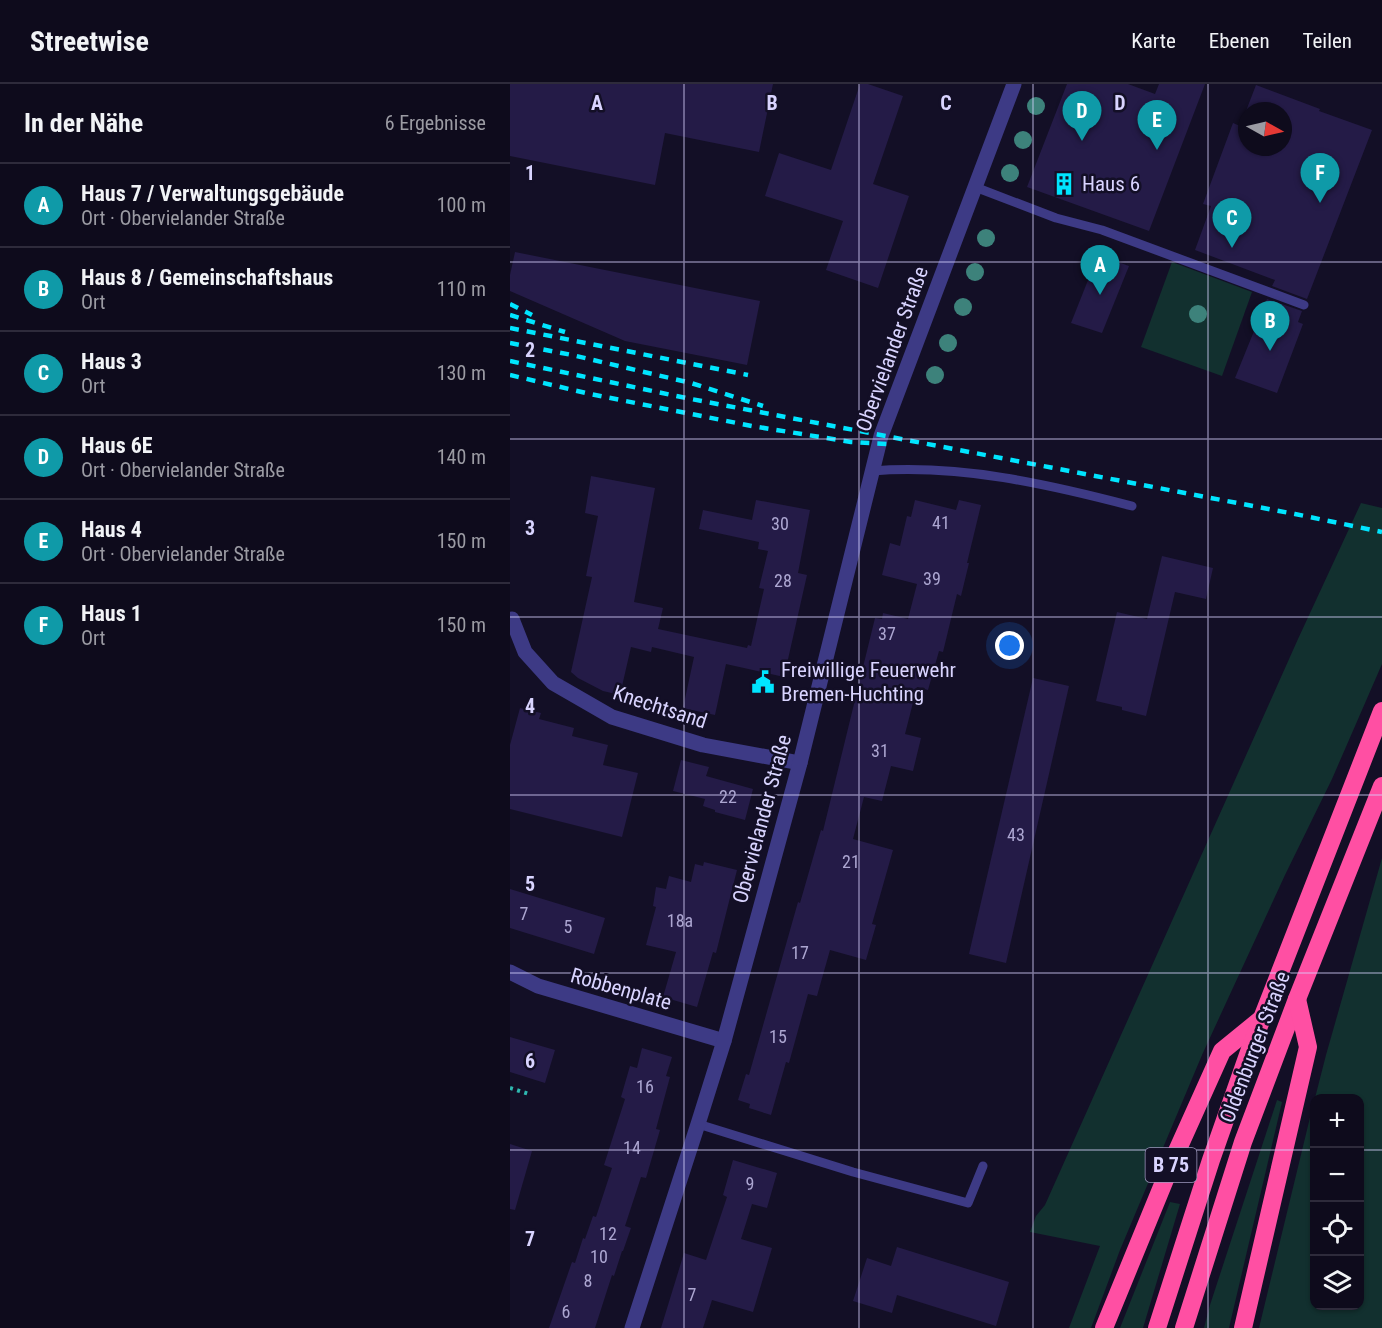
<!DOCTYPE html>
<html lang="de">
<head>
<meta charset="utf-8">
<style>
	:root { --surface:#0e0b1c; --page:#171425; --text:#f1f3f6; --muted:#9b9ba3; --line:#2e2b3b; --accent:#8c9099 }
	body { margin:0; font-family:"Roboto Condensed",sans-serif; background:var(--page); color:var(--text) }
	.controls { position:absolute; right:18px; bottom:18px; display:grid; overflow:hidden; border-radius:12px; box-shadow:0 2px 4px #0004 }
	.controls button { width:54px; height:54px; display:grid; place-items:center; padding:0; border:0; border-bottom:2px solid var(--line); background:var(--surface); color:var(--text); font:30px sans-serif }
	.compass { position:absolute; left:728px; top:18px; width:54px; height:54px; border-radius:50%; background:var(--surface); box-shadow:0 2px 4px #0004; rotate:98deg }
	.you { position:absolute; left:500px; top:562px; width:21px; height:21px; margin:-15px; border:4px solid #fff; border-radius:50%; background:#1a73e8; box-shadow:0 0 0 9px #1a73e833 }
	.badge { display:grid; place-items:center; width:39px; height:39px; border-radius:50%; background:var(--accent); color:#fff; font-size:20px; font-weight:700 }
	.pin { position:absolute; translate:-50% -50px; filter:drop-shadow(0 2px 3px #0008) }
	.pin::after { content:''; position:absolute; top:32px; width:21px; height:18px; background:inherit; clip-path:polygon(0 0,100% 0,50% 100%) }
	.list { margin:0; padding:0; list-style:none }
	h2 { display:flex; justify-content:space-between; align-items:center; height:78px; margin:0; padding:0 24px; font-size:26px }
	h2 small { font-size:20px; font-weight:400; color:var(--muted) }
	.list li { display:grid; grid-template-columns:39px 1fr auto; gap:18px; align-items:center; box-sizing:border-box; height:84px; padding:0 24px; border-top:2px solid var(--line) }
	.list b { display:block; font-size:22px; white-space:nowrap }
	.list p { margin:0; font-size:20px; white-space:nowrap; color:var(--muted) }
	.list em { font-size:20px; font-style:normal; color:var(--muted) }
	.icon { flex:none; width:33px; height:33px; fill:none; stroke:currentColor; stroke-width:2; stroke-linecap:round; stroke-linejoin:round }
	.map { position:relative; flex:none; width:872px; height:1244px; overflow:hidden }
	header { display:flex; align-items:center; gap:36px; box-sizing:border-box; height:84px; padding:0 30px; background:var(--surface); border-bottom:2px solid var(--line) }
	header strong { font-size:28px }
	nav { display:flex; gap:33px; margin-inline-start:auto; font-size:21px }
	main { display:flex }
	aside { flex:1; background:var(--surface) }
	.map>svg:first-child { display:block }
	.green { fill:#12302f }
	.building { fill:#241b47 }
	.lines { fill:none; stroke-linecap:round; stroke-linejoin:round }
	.path { stroke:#2fb8b0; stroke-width:4; stroke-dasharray:3 4.5; stroke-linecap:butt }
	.lane { stroke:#3d3a85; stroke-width:9 }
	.street { stroke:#3d3a85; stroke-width:15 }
	.highway { stroke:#ff4fa3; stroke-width:18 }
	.rail { stroke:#00e5ff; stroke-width:4.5; stroke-dasharray:9 8; stroke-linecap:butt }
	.tree { fill:#3d827b }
	.grid { fill:none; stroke:#d9d4ff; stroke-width:1.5; stroke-opacity:0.55 }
	.labels { text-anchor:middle; stroke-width:5; stroke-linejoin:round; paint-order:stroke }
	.number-label { font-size:18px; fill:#aca6d1 }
	.shield { fill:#130f26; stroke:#9e99be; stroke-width:1.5 }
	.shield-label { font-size:20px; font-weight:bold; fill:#d9d4ff }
	.poi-label { font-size:21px; fill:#d9d4ff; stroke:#130f26; text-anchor:start }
	.street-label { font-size:21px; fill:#d9d4ff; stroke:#130f26 }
	.grid-label { font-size:20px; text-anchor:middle; font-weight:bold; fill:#d9d4ff; stroke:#130f26; stroke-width:5; stroke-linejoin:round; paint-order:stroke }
</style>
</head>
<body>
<header>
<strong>Streetwise</strong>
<nav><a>Karte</a><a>Ebenen</a><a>Teilen</a></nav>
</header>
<main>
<aside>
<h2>In der Nähe<small>6 Ergebnisse</small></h2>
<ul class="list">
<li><span class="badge" style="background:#0f9aa8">A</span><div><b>Haus 7 / Verwaltungsgebäude</b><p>Ort · Obervielander Straße</p></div><em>100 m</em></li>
<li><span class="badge" style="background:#0f9aa8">B</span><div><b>Haus 8 / Gemeinschaftshaus</b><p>Ort</p></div><em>110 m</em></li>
<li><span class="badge" style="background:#0f9aa8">C</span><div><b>Haus 3</b><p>Ort</p></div><em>130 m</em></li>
<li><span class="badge" style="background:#0f9aa8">D</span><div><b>Haus 6E</b><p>Ort · Obervielander Straße</p></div><em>140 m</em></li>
<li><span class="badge" style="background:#0f9aa8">E</span><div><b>Haus 4</b><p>Ort · Obervielander Straße</p></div><em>150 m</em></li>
<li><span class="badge" style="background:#0f9aa8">F</span><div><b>Haus 1</b><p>Ort</p></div><em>150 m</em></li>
</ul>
</aside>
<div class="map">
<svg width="872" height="1244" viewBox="0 0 872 1244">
	<rect width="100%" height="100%" fill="#130f26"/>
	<g class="green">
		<polygon points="662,178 742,208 712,292 631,263"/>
		<polygon points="851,419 872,424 872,580 822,695 775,791 692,971 610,1166 581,1244 559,1244 590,1162 520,1148 526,1132 535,1121 788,555"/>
		<polygon points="872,774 872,1244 749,1244 804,1017 804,1222 850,1222 850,1014 805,1014 816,971"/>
		<polygon points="767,1016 772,1018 719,1244 694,1244 700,1221"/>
		<polygon points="660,1118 670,1120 633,1244 610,1244"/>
	</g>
	<g class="building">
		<polygon points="0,0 263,0 249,68 155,49 145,101 0,72"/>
		<polygon points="350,0 358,0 393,12 363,100 399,112 368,204 316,186 333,137 255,112 269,69 321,86"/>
		<polygon points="557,0 618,0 645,10 649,0 695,0 639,147 517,103"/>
		<polygon points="746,1 810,25 809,27 862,46 797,215 762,202 765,196 685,166 701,122 693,120 723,39 737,45 737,63 773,63 773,27 736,27"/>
		<polygon points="5,168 250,217 237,281 115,257 0,207 0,191"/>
		<polygon points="588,171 619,182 592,249 561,239"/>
		<polygon points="757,215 792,227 788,238 793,240 767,309 725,294"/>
		<polygon points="81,392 145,404 124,518 153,524 148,545 237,564 238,561 241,562 254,505 249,504 258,467 248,465 249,458 189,445 193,426 242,436 246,416 300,426 288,489 297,491 274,593 216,580 205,631 173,624 184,573 142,563 141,568 121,563 110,611 93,607 68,594 61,588 82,493 76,492 88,432 75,429"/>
		<polygon points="405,416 446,426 449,416 471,421 457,479 459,479 451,512 447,510 433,568 429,567 418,606 407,603 395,650 411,654 403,687 381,682 372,717 354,713 343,755 383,766 362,840 366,841 356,876 320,866 307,912 298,910 279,979 276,978 261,1031 239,1024 240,1020 228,1016 236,990 239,991 288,818 290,819 311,746 313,747 365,534 372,535 373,529 398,535 407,500 372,491 380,459 390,462 397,432 401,433"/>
		<polygon points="652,472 703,484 696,515 665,508 636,632 612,626 612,623 586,617 607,528 637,535"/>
		<polygon points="523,594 559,602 496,879 459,870"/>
		<polygon points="10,624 31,629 29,635 64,644 62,652 98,661 93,681 128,689 112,753 0,725 0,661"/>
		<polygon points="171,676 199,683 196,692 243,705 235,736 205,728 205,726 193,722 195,715 163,707"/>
		<polygon points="194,778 227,786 206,869 203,868 187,923 153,913 166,868 136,861 146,823 143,822 146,803 156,805 159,792 181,798 185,780 193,782"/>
		<polygon points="0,805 95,834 84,870 0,844"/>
		<polygon points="0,953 45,966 35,999 0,988"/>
		<polygon points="132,964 162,973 156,992 160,993 146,1045 150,1046 136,1094 131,1093 115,1142 121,1144 113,1167 112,1167 104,1192 102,1191 85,1244 39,1244 62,1178 65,1179 73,1154 75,1155 83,1132 86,1133 102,1084 94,1081 115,1015 111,1013 120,982 127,984"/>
		<polygon points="0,1060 22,1067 5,1126 0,1125"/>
		<polygon points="223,1076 267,1089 257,1124 242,1120 231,1155 262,1164 243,1228 202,1216 193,1244 151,1244 174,1169 196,1176 217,1113 213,1111"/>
		<polygon points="387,1163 499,1198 486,1242 387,1211 382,1229 343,1217 357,1174 381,1182"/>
	</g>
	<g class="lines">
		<polyline class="path" points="0,1004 19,1010"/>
		<g class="lane">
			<polyline points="465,103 546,134 592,146 794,221"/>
			<path d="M362 387C450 380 538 400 622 422"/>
			<polyline points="188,1040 343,1088 458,1119 473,1082"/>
		</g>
		<g class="street">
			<polyline points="2,535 15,568 43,599 102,633 193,661 290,679"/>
			<polyline points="0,888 28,902 214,957"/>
			<polyline points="122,1244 188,1040 214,957 290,679 371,352 504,0"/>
		</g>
		<g class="highway">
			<polyline points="594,1244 663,1076 712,967 750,936"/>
			<polyline points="647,1244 701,1076 740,965 872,627"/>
			<polyline points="674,1244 733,1058 787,915 872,702"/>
			<polyline points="733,1244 798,963 787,915"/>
		</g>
		<g class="rail">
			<polyline points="0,220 22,231"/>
			<polyline points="0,231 55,248"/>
			<polyline points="0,244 238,291"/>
			<polyline points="0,259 62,271 181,299 253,322"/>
			<polyline points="0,277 176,314 785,430 872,448"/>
			<polyline points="0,291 80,310 242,342 341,358 377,360"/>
		</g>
	</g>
	<g class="tree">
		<circle cx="526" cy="22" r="9"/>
		<circle cx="513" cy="56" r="9"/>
		<circle cx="500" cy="89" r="9"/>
		<circle cx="476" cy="154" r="9"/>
		<circle cx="465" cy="188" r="9"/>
		<circle cx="453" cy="223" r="9"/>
		<circle cx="688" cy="230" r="9"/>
		<circle cx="438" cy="259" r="9"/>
		<circle cx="425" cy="291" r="9"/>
	</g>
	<path class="grid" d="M174 0V1244M349 0V1244M523 0V1244M698 0V1244M0 178H872M0 355H872M0 533H872M0 711H872M0 889H872M0 1066H804M850 1066H872"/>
	<defs>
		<g id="building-bare" transform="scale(1.8)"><path d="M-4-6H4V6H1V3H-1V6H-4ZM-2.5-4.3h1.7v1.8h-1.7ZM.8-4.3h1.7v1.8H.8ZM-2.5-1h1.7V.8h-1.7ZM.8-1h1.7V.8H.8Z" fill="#00e5ff" stroke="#130f26" stroke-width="2.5" paint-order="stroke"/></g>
		<g id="civic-bare" transform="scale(1.8)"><path d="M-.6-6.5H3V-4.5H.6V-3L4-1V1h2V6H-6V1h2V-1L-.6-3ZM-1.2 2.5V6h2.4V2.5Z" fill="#00e5ff" stroke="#130f26" stroke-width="2.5" paint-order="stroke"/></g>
	</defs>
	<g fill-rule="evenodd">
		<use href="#building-bare" x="554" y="100"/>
		<use href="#civic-bare" x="253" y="598"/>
	</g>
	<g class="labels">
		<g class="number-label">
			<text x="431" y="445">41</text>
			<text x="270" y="446">30</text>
			<text x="422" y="501">39</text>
			<text x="273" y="503">28</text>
			<text x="377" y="556">37</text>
			<text x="370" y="673">31</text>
			<text x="218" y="719">22</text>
			<text x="506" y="757">43</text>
			<text x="341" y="784">21</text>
			<text x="14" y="836">7</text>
			<text x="170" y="843">18a</text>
			<text x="58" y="849">5</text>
			<text x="290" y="875">17</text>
			<text x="268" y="959">15</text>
			<text x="135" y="1009">16</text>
			<text x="122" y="1070">14</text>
			<text x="240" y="1106">9</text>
			<text x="98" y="1156">12</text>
			<text x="89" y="1179">10</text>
			<text x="78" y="1203">8</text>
			<text x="182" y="1217">7</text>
			<text x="56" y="1234">6</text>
		</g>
		<rect class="shield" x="635.5" y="1064" width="51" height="34" rx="4.5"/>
		<g class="shield-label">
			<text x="661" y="1088">B 75</text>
		</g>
		<g class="poi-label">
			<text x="572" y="107">Haus 6</text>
			<text x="271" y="593">Freiwillige Feuerwehr<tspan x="271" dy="24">Bremen-Huchting</tspan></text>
		</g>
		<g class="street-label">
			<text transform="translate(382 265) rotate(-70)" y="7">Obervielander Straße</text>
			<text transform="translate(150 623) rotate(18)" y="7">Knechtsand</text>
			<text transform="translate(252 735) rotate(-75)" y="7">Obervielander Straße</text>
			<text transform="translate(111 905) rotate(16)" y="7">Robbenplate</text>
			<text transform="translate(745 963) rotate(-69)" y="7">Oldenburger Straße</text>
		</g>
	</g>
	<g class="grid-label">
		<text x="87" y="26">A</text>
		<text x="262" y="26">B</text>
		<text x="436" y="26">C</text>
		<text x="610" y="26">D</text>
		<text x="20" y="96">1</text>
		<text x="20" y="273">2</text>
		<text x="20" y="451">3</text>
		<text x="20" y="629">4</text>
		<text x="20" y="807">5</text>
		<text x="20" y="984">6</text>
		<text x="20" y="1162">7</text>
	</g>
</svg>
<div class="controls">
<button>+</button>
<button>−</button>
<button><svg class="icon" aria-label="locate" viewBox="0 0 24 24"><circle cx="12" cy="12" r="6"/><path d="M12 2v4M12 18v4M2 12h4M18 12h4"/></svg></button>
<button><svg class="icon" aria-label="layers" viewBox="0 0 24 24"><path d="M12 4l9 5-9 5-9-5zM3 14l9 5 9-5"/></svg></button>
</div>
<svg class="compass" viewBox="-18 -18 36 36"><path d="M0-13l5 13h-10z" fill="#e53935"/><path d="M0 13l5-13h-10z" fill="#9b9ba3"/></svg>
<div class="you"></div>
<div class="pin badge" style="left:590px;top:211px;background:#0f9aa8">A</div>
<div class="pin badge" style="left:760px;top:267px;background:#0f9aa8">B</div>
<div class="pin badge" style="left:722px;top:164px;background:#0f9aa8">C</div>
<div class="pin badge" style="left:572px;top:57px;background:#0f9aa8">D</div>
<div class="pin badge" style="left:647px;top:66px;background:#0f9aa8">E</div>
<div class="pin badge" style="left:810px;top:119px;background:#0f9aa8">F</div>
</div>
</main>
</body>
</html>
